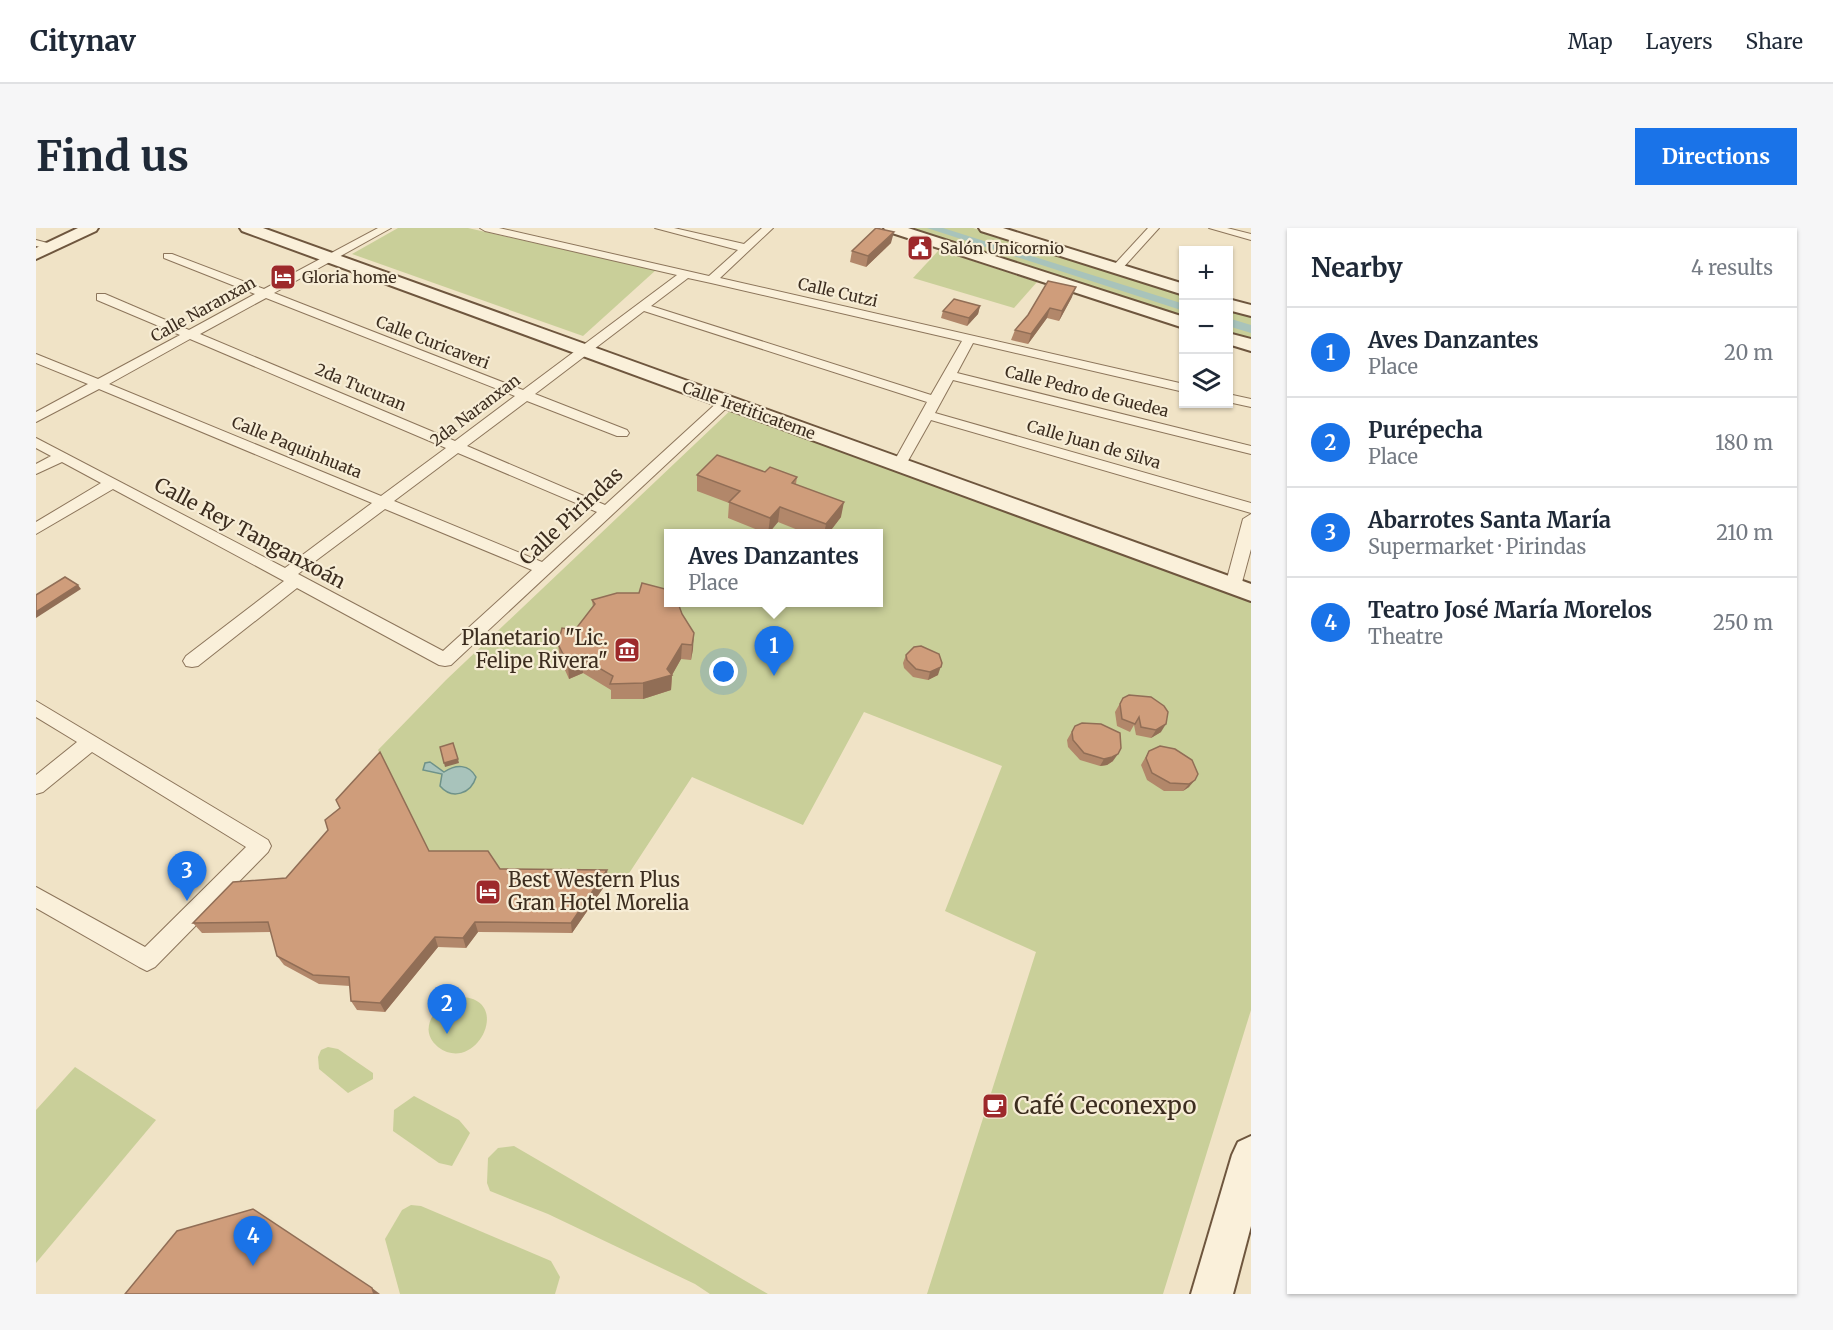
<!DOCTYPE html>
<html lang="en">
<head>
<meta charset="utf-8">
<style>
	:root { --surface:#fff; --page:#f6f6f7; --text:#1f2937; --muted:#747a83; --line:#e0e1e3; --accent:#1a73e8 }
	body { margin:0; font-family:Merriweather,serif; background:var(--page); color:var(--text) }
	.controls { position:absolute; right:18px; top:18px; display:grid; overflow:hidden; border-radius:0px; box-shadow:0 2px 4px #0004 }
	.controls button { width:54px; height:54px; display:grid; place-items:center; padding:0; border:0; border-bottom:2px solid var(--line); background:var(--surface); color:var(--text); font:30px sans-serif }
	.you { position:absolute; left:688px; top:444px; width:21px; height:21px; margin:-15px; border:4px solid #fff; border-radius:50%; background:#1a73e8; box-shadow:0 0 0 9px #1a73e833 }
	.badge { display:grid; place-items:center; width:39px; height:39px; border-radius:50%; background:var(--accent); color:#fff; font-size:20px; font-weight:700 }
	.pin { position:absolute; translate:-50% -50px; filter:drop-shadow(0 2px 3px #0008) }
	.pin::after { content:''; position:absolute; top:32px; width:21px; height:18px; background:inherit; clip-path:polygon(0 0,100% 0,50% 100%) }
	.popup { position:absolute; left:628px; top:301px; width:219px; height:78px; box-sizing:border-box; display:grid; place-content:center; border-radius:0px; background:var(--surface); filter:drop-shadow(0 2px 4px #0005); font-size:20px; white-space:nowrap; color:var(--muted) }
	.popup b { font-size:22px; color:var(--text) }
	.popup::after { content:''; position:absolute; left:50%; top:100%; margin-left:-12px; border:12px solid transparent; border-top-color:var(--surface) }
	.list { margin:0; padding:0; list-style:none }
	h2 { display:flex; justify-content:space-between; align-items:center; height:78px; margin:0; padding:0 24px; font-size:26px }
	h2 small { font-size:20px; font-weight:400; color:var(--muted) }
	.list li { display:grid; grid-template-columns:39px 1fr auto; gap:18px; align-items:center; box-sizing:border-box; height:90px; padding:0 24px; border-top:2px solid var(--line) }
	.list b { display:block; font-size:22px; white-space:nowrap }
	.list p { margin:0; font-size:20px; white-space:nowrap; color:var(--muted) }
	.list em { font-size:20px; font-style:normal; color:var(--muted) }
	.icon { flex:none; width:33px; height:33px; fill:none; stroke:currentColor; stroke-width:2; stroke-linecap:round; stroke-linejoin:round }
	.map { position:relative; flex:none; width:1215px; height:1066px; overflow:hidden; border-radius:0px }
	header { display:flex; align-items:center; gap:36px; box-sizing:border-box; height:84px; padding:0 30px; background:var(--surface); border-bottom:2px solid var(--line) }
	header strong { font-size:28px }
	nav { display:flex; gap:33px; margin-inline-start:auto; font-size:21px }
	.intro { display:flex; align-items:center; justify-content:space-between; box-sizing:border-box; height:144px; padding:0 36px }
	h1 { margin:0; font-size:42px }
	.button { padding:15px 27px; border-radius:0px; background:var(--accent); color:#fff; font-size:21px; font-weight:700 }
	main { display:flex; gap:36px; padding:0 36px }
	aside { flex:1; background:var(--surface); border-radius:0px; box-shadow:0 2px 4px #0004 }
	.map>svg:first-child { display:block }
	.green { fill:#c9cf99; fill-rule:evenodd }
	.water { fill:#a8c3bb; stroke:#6e9289; stroke-width:1.5 }
	.lines { fill:none; stroke-linecap:round; stroke-linejoin:round }
	.canal { fill:#a8c3bb; fill-rule:evenodd }
	.street-casing { stroke:#8c755b; stroke-width:2 }
	.secondary-casing { stroke:#6e563e; stroke-width:4 }
	.street { fill:#faf0da; fill-rule:evenodd }
	.secondary { fill:#faf0da; fill-rule:evenodd }
	.wall { fill:#b2876a }
	.shaded-wall { fill:#916e56 }
	.building { fill:#cf9d7b; stroke:#916e56; stroke-width:1.5 }
	.labels { text-anchor:middle; stroke-width:4.5; stroke-linejoin:round; paint-order:stroke }
	.far-poi-label { font-size:16px; fill:#3c2d1f; stroke:#f7edd6; text-anchor:start }
	.far-street-label { font-size:16px; fill:#3c2d1f; stroke:#f7edd6 }
	.street-label { font-size:20px; fill:#3c2d1f; stroke:#f7edd6 }
	.poi-label { font-size:20px; fill:#3c2d1f; stroke:#f7edd6; text-anchor:end }
	.near-poi-label { font-size:24px; fill:#3c2d1f; stroke:#f7edd6; text-anchor:start }
</style>
</head>
<body>
<header>
<strong>Citynav</strong>
<nav><a>Map</a><a>Layers</a><a>Share</a></nav>
</header>
<div class="intro"><h1>Find us</h1><a class="button">Directions</a></div>
<main>
<div class="map">
<svg width="1215" height="1066" viewBox="0 0 1215 1066">
	<rect width="100%" height="100%" fill="#f0e3c6"/>
	<g class="green">
		<polygon points="362,0 432,0 620,42 547,108 316,26"/>
		<polygon points="865,0 937,0 1147,66 1147,93"/>
		<polygon points="903,22 1001,54 978,80 877,50"/>
		<polygon points="1193,80 1215,87 1215,115 1193,108"/>
		<path d="M698 179 1215 373V782L1127 1066H891L1000 724 909 683 966 538 828 484 767 597 656 549 588 653 467 652 397 634 342 522 410 452ZM633 306H843V374H633Z"/>
		<path d="M418 769C481 765 441 849 402 819 381 802 399 778 418 769Z"/>
		<polygon points="292,819 302,821 337,845 337,851 312,865 283,841 282,829 285,822"/>
		<polygon points="39,839 120,892 0,1035 0,882"/>
		<polygon points="378,868 423,892 434,905 416,938 403,935 357,903 358,882"/>
		<polygon points="478,918 732,1066 674,1066 659,1056 512,986 454,963 451,955 452,930 462,920"/>
		<polygon points="375,977 385,978 515,1033 524,1049 519,1066 364,1066 349,1011 366,982"/>
	</g>
	<path class="water" d="M394 534 408 544C420 536 433 536 440 549 435 566 416 572 404 558L406 546 387 542 389 535Z"/>
	<g class="lines">
		<g class="canal">
			<polygon points="891,0 907,0 1148,76 1148,83"/>
			<polygon points="1192,90 1215,97 1215,105 1192,98"/>
		</g>
		<g class="street-casing">
			<g id="street">
				<path d="M342 0H355L238 65 487 162 641 47 449 3 444 0H463L673 48 702 22 619 0H638L708 16 726 0H737L684 50 1148 156V164L937 115 921 145 1215 218V226L917 152 899 185 1215 275V285L895 192 868 240H858L856 237 891 174 608 83 499 166 591 202 593 205 591 208H581L491 173 431 218 569 277 685 171 690 170 697 174 415 437 409 438 403 437 261 360 162 438 156 439 150 438 147 433 150 428 248 353 77 261 0 306V294L65 255 26 234 0 246V236L15 228 0 220V210L249 340 336 275 63 161 0 194V184L52 156 0 135V126L62 151 144 107 61 72V66H69L153 102 219 66 128 30V26H136L228 61ZM652 50 675 55 926 113 895 167 615 78ZM230 70 479 168 419 213 164 106ZM154 111 410 220 345 268 73 156ZM422 225 561 284 506 334 358 273ZM349 281 496 342 407 423 262 346Z"/>
				<polygon points="1112,0 1123,0 1085,42 1077,42 1077,38"/>
				<polygon points="1173,0 1191,0 1215,6 1215,12"/>
				<polygon points="0,12 19,17 20,19 15,22 0,18"/>
				<polygon points="1192,166 1215,171 1215,179 1192,174"/>
				<polygon points="1215,286 1215,321 1205,358 1203,362 1191,362 1189,358 1207,291"/>
				<polygon points="0,473 232,612 235,618 232,624 119,739 111,743 103,739 0,680 0,659 109,719 210,619 56,524 7,564 0,566 0,547 41,514 0,489"/>
			</g>
		</g>
		<g class="secondary-casing">
			<g id="secondary">
				<polygon points="42,0 62,0 60,3 0,31 0,20"/>
				<polygon points="204,0 227,0 1215,356 1215,373 206,3"/>
				<polygon points="848,0 872,0 1148,89 1148,100 850,3"/>
				<polygon points="943,0 967,0 1148,56 1148,67 945,3"/>
				<polygon points="1192,71 1215,77 1215,88 1192,82"/>
				<polygon points="1192,105 1215,111 1215,123 1192,116"/>
				<polygon points="1215,908 1215,998 1197,1066 1155,1066 1196,927 1202,914"/>
			</g>
		</g>
		<use href="#street" class="street"/>
		<use href="#secondary" class="secondary"/>
	</g>
	<g class="wall">
		<polygon points="855,15 830,39 814,34 816,23"/>
		<polygon points="1036,69 1023,93 1011,90 992,116 975,112 979,102 992,87"/>
		<polygon points="944,78 942,86 931,98 905,90 907,83"/>
		<polygon points="729,244 761,249 760,256 805,289 792,306 772,306 742,294 732,306 692,290 693,275 661,263 661,247"/>
		<polygon points="603,365 642,375 657,421 655,432 645,431 636,447 635,462 607,471 575,471 575,462 547,445 533,451 524,431 522,416 539,402 557,379 556,372"/>
		<polygon points="870,427 902,447 892,452 877,449 868,440 867,435"/>
		<polygon points="1087,470 1125,504 1115,510 1100,507 1098,497 1094,504 1081,498 1079,484"/>
		<polygon points="1039,498 1077,533 1071,537 1064,538 1044,532 1032,519 1031,512"/>
		<polygon points="1113,523 1156,532 1153,559 1147,563 1128,563 1111,552 1105,537"/>
		<polygon points="393,623 464,641 571,642 572,653 536,705 442,704 430,720 402,719 349,784 321,782 315,773 314,758 283,756 248,737 241,728 235,704 166,705 157,695 250,650"/>
	</g>
	<g class="shaded-wall">
		<polygon points="858,4 855,15 830,39 832,28"/>
		<polygon points="1040,59 1036,69 1023,93 1026,83"/>
		<polygon points="944,78 942,86 931,98 933,90"/>
		<polygon points="1014,80 1011,90 992,116 995,106"/>
		<polygon points="808,274 805,289 792,306 788,306 790,296"/>
		<polygon points="744,279 742,294 732,306 734,290"/>
		<polygon points="42,357 45,361 0,390 0,384"/>
		<polygon points="658,405 657,421 655,432 656,417"/>
		<polygon points="646,416 645,431 636,447 635,462 607,471 607,455 631,441"/>
		<polygon points="546,430 547,445 533,451 532,436"/>
		<polygon points="906,435 902,447 892,452 894,444"/>
		<polygon points="1130,496 1125,504 1115,510 1120,502"/>
		<polygon points="1082,526 1077,533 1071,537 1064,538 1068,531"/>
		<polygon points="422,531 423,535 409,539 408,535"/>
		<polygon points="1159,552 1153,559 1147,563 1153,556"/>
		<polygon points="571,642 572,653 536,705 535,695"/>
		<polygon points="439,694 442,704 430,720 427,710"/>
		<polygon points="399,709 402,719 349,784 344,775"/>
		<polygon points="336,1060 344,1066 338,1066"/>
	</g>
	<g class="building">
		<polygon points="840,0 858,4 832,28 816,23"/>
		<polygon points="1012,53 1040,59 1026,83 1014,80 995,106 979,102 992,87"/>
		<polygon points="918,71 944,78 933,90 907,83"/>
		<polygon points="681,227 729,244 734,239 761,249 756,255 808,274 790,296 744,279 734,290 693,274 704,263 661,247"/>
		<polygon points="29,349 42,357 0,384 0,367"/>
		<polygon points="606,355 633,362 633,375 642,375 646,386 658,405 656,417 646,416 631,441 636,447 607,455 574,456 577,448 546,430 532,436 522,416 526,400 539,402 559,376 556,372 581,365 603,365"/>
		<polygon points="885,418 903,426 906,435 905,439 894,444 880,441 871,432 870,427 878,419"/>
		<polygon points="1093,467 1115,469 1128,478 1132,484 1130,496 1120,502 1105,499 1103,489 1099,496 1086,491 1084,476 1087,470"/>
		<polygon points="1046,495 1065,496 1084,505 1085,520 1082,526 1076,529 1068,531 1048,525 1037,512 1036,504 1039,498"/>
		<polygon points="417,515 422,531 408,535 404,519"/>
		<polygon points="1124,518 1139,521 1156,532 1162,546 1159,552 1153,556 1134,555 1116,545 1110,530 1113,523"/>
		<polygon points="344,524 393,623 452,623 464,641 571,642 535,695 439,694 427,710 399,709 344,775 315,773 313,749 277,747 241,728 232,694 157,695 197,654 250,650 292,602 289,592 304,580 300,572"/>
		<polygon points="217,981 336,1060 338,1066 89,1066 141,1003"/>
	</g>
	<defs>
		<g id="civic-square" transform="scale(1.35)"><rect x="-9" y="-9" width="18" height="18" rx="4" fill="#9d292b" stroke="#f7edd6"/><path d="M-.6-6.5H3V-4.5H.6V-3L4-1V1h2V6H-6V1h2V-1L-.6-3ZM-1.2 2.5V6h2.4V2.5Z" fill="#fff"/></g>
		<g id="hotel-square" transform="scale(1.35)"><rect x="-9" y="-9" width="18" height="18" rx="4" fill="#9d292b" stroke="#f7edd6"/><path d="M-6-4.5h1.5V1H6V5H4.5V3h-9V5H-6ZM-4 0a1.8 1.8 0 1 1 3.6 0ZM.5 0V-2.5h3Q6-2.5 6 0Z" fill="#fff"/></g>
		<g id="museum-square" transform="scale(1.35)"><rect x="-9" y="-9" width="18" height="18" rx="4" fill="#9d292b" stroke="#f7edd6"/><path d="M0-6L6-3V-2H-6V-3ZM-5-1h2V3h-2ZM-1-1h2V3h-2ZM3-1h2V3H3ZM-6 4H6V6H-6Z" fill="#fff"/></g>
		<g id="cafe-square" transform="scale(1.35)"><rect x="-9" y="-9" width="18" height="18" rx="4" fill="#9d292b" stroke="#f7edd6"/><path d="M-5.5-4.5H6V0H3Q3 3.5 0 3.5H-2.5Q-5.5 3.5-5.5 0ZM3-3.2v2h1.7v-2ZM-6 4.5H4V6H-6Z" fill="#fff"/></g>
	</defs>
	<g fill-rule="evenodd">
		<use href="#civic-square" x="884" y="20"/>
		<use href="#hotel-square" x="247" y="49"/>
		<use href="#museum-square" x="591" y="422"/>
		<use href="#hotel-square" x="452" y="664"/>
		<use href="#cafe-square" x="959" y="878"/>
	</g>
	<g class="labels">
		<g class="far-poi-label">
			<text x="904" y="26">Salón Unicornio</text>
			<text x="266" y="55">Gloria home</text>
		</g>
		<g class="far-street-label">
			<text transform="translate(802 64) rotate(13)" y="6">Calle Cutzi</text>
			<text transform="translate(167 81) rotate(-29)" y="6">Calle Naranxan</text>
			<text transform="translate(397 114) rotate(21)" y="6">Calle Curicaveri</text>
			<text transform="translate(325 159) rotate(23)" y="6">2da Tucuran</text>
			<text transform="translate(1051 163) rotate(14)" y="6">Calle Pedro de Guedea</text>
			<text transform="translate(439 182) rotate(-37)" y="6">2da Naranxan</text>
			<text transform="translate(713 182) rotate(20)" y="6">Calle Iretiticateme</text>
			<text transform="translate(1058 216) rotate(16)" y="6">Calle Juan de Silva</text>
			<text transform="translate(261 219) rotate(22)" y="6">Calle Paquinhuata</text>
		</g>
		<g class="street-label">
			<text transform="translate(535 288) rotate(-43)" y="7">Calle Pirindas</text>
			<text transform="translate(214 305) rotate(28)" y="7">Calle Rey Tanganxoán</text>
		</g>
		<g class="poi-label">
			<text x="572" y="417">Planetario "Lic.<tspan x="572" dy="23">Felipe Rivera"</tspan></text>
			<text x="472" y="659" text-anchor="start">Best Western Plus<tspan x="472" dy="23">Gran Hotel Morelia</tspan></text>
		</g>
		<g class="near-poi-label">
			<text x="978" y="886">Café Ceconexpo</text>
		</g>
	</g>
</svg>
<div class="controls">
<button>+</button>
<button>−</button>
<button><svg class="icon" aria-label="layers" viewBox="0 0 24 24"><path d="M12 4l9 5-9 5-9-5zM3 14l9 5 9-5"/></svg></button>
</div>
<div class="you"></div>
<div class="pin badge" style="left:738px;top:448px">1</div>
<div class="popup"><b>Aves Danzantes</b>Place</div>
<div class="pin badge" style="left:411px;top:806px">2</div>
<div class="pin badge" style="left:151px;top:673px">3</div>
<div class="pin badge" style="left:217px;top:1038px">4</div>
</div>
<aside>
<h2>Nearby<small>4 results</small></h2>
<ul class="list">
<li><span class="badge">1</span><div><b>Aves Danzantes</b><p>Place</p></div><em>20 m</em></li>
<li><span class="badge">2</span><div><b>Purépecha</b><p>Place</p></div><em>180 m</em></li>
<li><span class="badge">3</span><div><b>Abarrotes Santa María</b><p>Supermarket · Pirindas</p></div><em>210 m</em></li>
<li><span class="badge">4</span><div><b>Teatro José María Morelos</b><p>Theatre</p></div><em>250 m</em></li>
</ul>
</aside>
</main>
</body>
</html>
